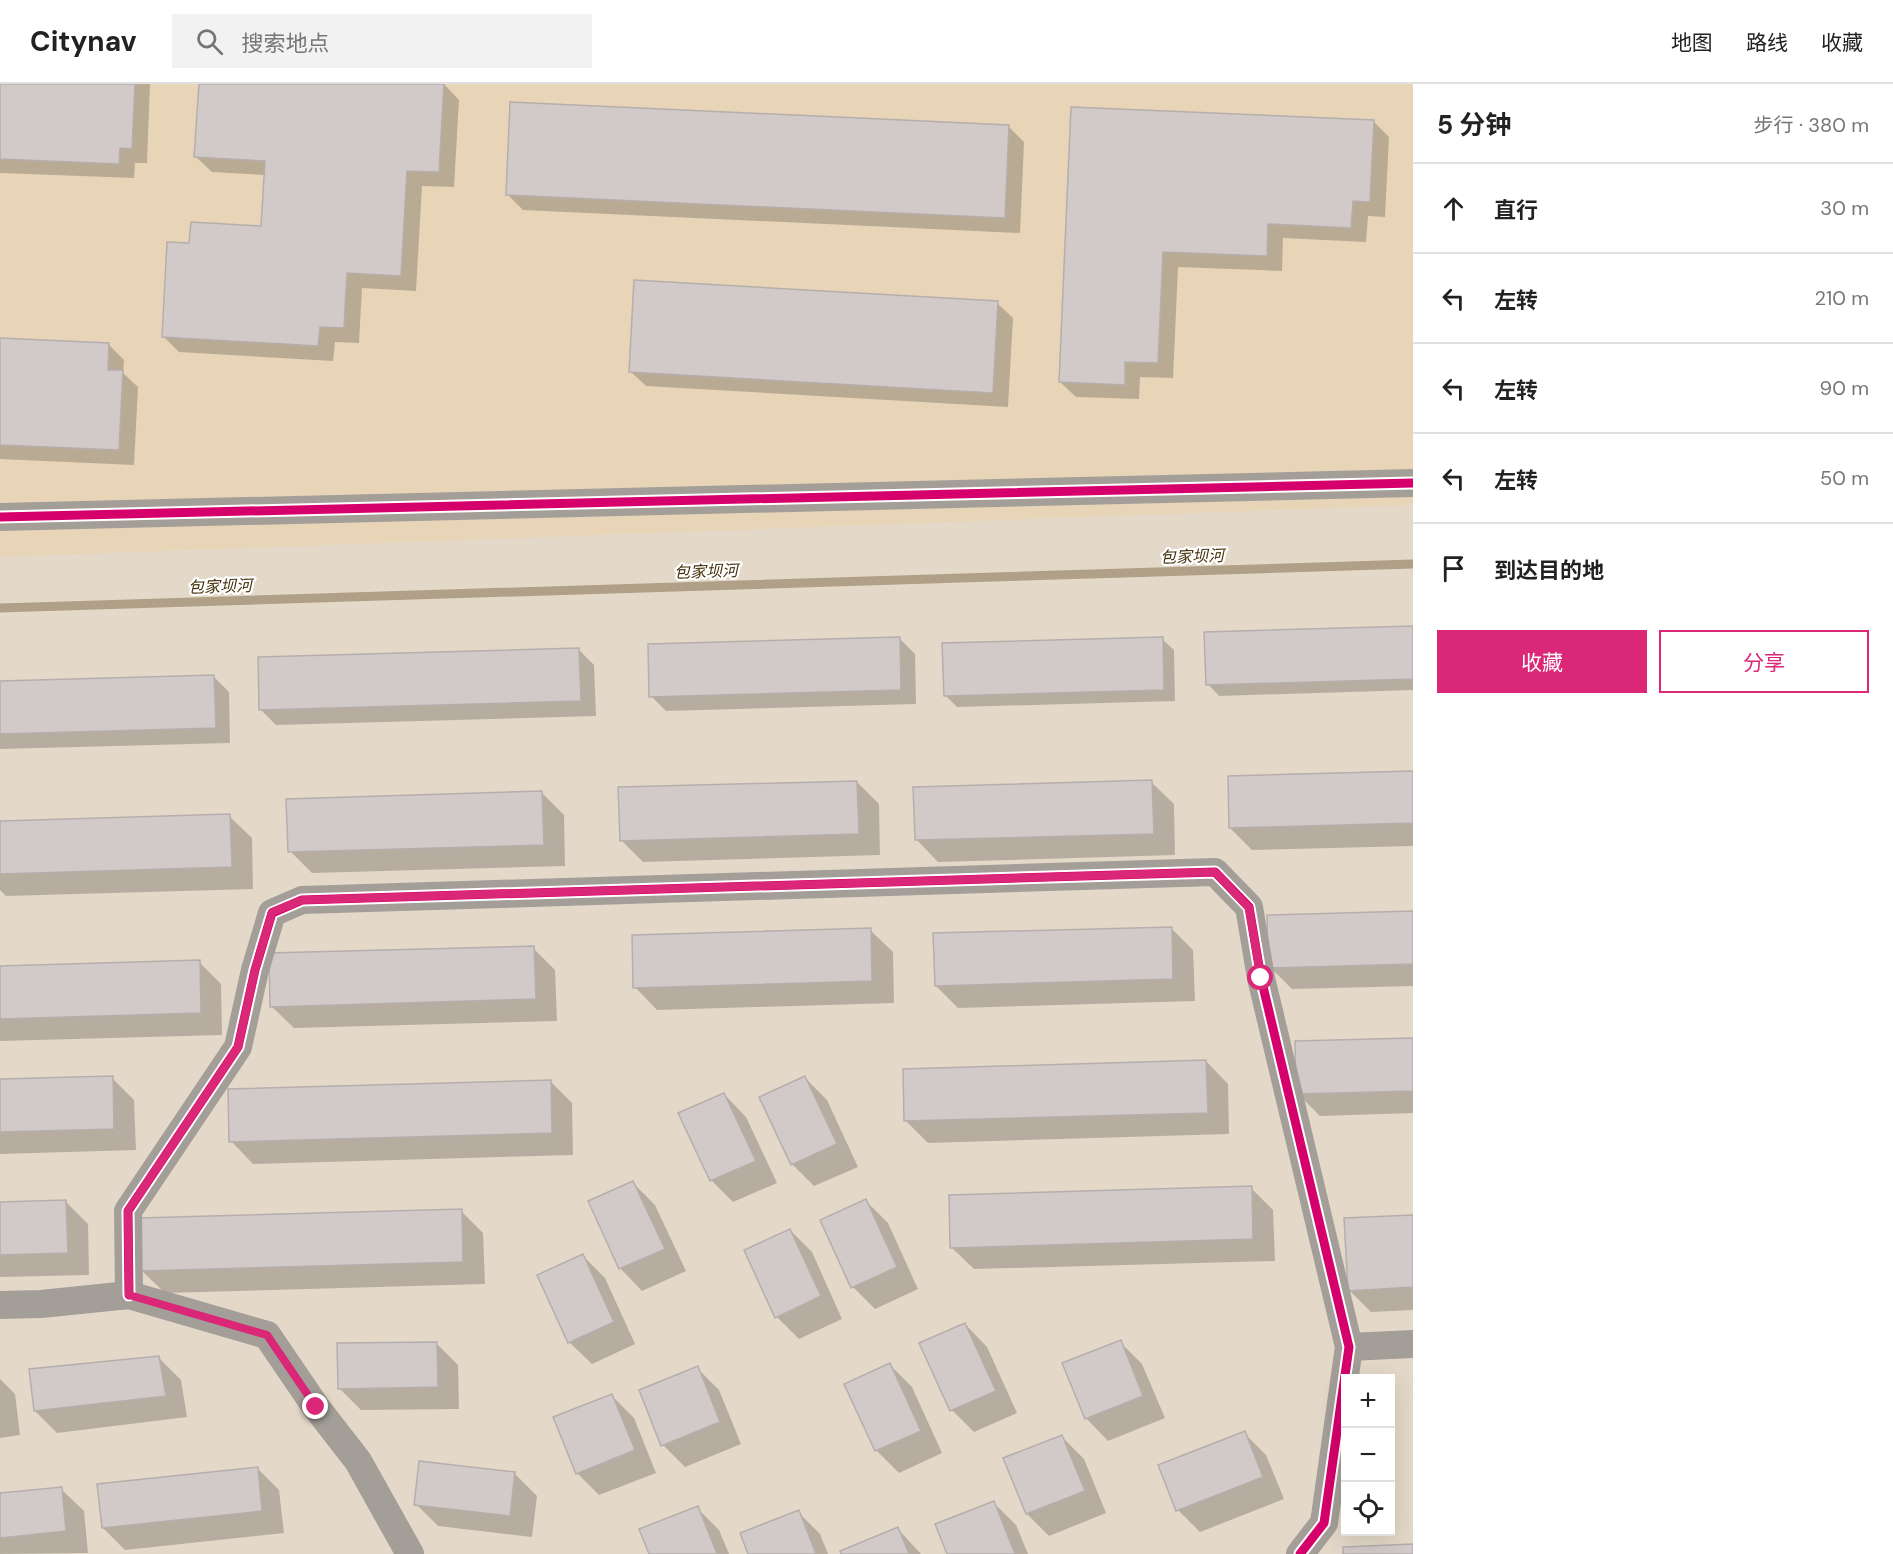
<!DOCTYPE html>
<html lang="zh">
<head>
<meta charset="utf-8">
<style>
	:root { --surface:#fff; --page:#f2f2f2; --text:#222; --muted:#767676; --line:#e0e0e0; --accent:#db2777 }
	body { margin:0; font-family:"DM Sans","Noto Sans SC",sans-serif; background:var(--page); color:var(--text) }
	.controls { position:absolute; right:18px; bottom:18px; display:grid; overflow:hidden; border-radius:0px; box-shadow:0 6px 24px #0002 }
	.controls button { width:54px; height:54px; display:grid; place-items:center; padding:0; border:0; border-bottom:2px solid var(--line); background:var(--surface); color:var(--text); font:30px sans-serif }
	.stop { position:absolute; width:18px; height:18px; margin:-14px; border:4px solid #db2777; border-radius:50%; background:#fff }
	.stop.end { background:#db2777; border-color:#fff; box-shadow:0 2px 6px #0008 }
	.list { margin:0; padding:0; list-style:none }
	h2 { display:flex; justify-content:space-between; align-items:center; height:78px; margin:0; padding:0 24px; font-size:26px }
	h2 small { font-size:20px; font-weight:400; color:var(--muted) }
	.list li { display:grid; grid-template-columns:39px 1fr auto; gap:18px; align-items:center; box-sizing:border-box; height:90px; padding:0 24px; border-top:2px solid var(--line) }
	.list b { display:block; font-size:22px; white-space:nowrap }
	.list em { font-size:20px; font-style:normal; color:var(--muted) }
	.actions { display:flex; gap:12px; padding:18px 24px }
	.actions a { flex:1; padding:14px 0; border:2px solid var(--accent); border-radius:0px; text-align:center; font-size:21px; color:var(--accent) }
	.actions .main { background:var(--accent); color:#fff }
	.icon { flex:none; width:33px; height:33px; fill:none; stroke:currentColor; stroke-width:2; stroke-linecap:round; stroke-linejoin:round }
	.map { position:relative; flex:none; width:1413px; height:1470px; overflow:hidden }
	header { display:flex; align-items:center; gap:36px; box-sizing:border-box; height:84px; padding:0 30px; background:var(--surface); border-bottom:2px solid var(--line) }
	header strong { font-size:28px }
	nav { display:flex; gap:33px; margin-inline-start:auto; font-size:21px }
	.search { width:420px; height:54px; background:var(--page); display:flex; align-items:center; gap:15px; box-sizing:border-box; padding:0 21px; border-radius:0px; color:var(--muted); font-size:22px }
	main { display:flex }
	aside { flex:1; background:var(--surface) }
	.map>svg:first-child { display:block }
	.built { fill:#e8d5b8 }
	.shadow { fill:#0003 }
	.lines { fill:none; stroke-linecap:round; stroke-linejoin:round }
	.stream { stroke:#b0a088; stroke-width:9 }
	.building { fill:#d2cac9; stroke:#b6aeac; stroke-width:1.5 }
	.minor { stroke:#a39e98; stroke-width:28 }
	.cycleway-casing { stroke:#fff; stroke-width:13 }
	.cycleway { stroke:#d6006c; stroke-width:9 }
	.route { stroke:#db2777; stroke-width:8 }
	.labels { text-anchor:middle; stroke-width:4.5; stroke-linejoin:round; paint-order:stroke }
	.water-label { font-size:16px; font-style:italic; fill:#44300b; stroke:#fff }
</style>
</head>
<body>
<header>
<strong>Citynav</strong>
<div class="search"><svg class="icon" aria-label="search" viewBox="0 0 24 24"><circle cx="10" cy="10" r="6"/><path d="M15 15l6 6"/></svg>搜索地点</div>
<nav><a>地图</a><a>路线</a><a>收藏</a></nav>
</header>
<main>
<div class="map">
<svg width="1413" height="1470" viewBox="0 0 1413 1470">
	<rect width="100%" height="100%" fill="#e4d9c8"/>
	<polygon class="built" points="0,0 1413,0 1413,421 0,473"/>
	<g class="shadow">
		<polygon points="0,0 150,0 147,79 135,79 134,94 0,89"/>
		<polygon points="200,0 444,0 459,16 454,103 422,102 416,207 362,204 359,259 335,258 333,277 179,268 164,253 191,160 262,143 266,91 212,88 196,73"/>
		<polygon points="1072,24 1373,37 1389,53 1385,133 1368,132 1366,158 1283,154 1282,187 1178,183 1173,294 1140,293 1139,315 1076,313 1060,298"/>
		<polygon points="1009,43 1024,58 1020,149 523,126 507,110"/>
		<polygon points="997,219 1013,234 1008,323 646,302 630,287"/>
		<polygon points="0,256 108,260 124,276 123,289 138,303 134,381 0,375"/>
		<polygon points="1413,544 1413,606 1219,612 1208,600"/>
		<polygon points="899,554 915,570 916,620 666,627 651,612"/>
		<polygon points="1162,555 1174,566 1175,617 957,623 945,611"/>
		<polygon points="579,566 594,581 596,632 276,641 261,626"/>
		<polygon points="213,592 229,608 230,659 0,665 0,599"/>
		<polygon points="1413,688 1413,762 1252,766 1230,744"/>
		<polygon points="857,698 879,720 880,771 643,778 621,756"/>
		<polygon points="1151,698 1174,720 1175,771 938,778 916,755"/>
		<polygon points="542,709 564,731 565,782 312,789 290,767"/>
		<polygon points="229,732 252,754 253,805 6,812 0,806 0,738"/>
		<polygon points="1413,829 1413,902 1292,905 1270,883"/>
		<polygon points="1171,844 1193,866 1195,917 958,924 936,902"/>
		<polygon points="870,846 893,868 894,919 657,926 635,903"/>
		<polygon points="533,864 555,886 557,937 294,944 271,922"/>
		<polygon points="199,878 221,900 222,951 0,957 0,883"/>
		<polygon points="1413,955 1413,1029 1320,1032 1298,1010"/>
		<polygon points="1206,977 1228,1000 1229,1050 928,1059 906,1037"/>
		<polygon points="112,994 134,1016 136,1066 0,1070 0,997"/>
		<polygon points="805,994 827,1016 858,1083 814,1102 792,1080"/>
		<polygon points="550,997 572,1019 573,1071 253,1080 231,1057"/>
		<polygon points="724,1010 746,1033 777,1099 733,1118 711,1096"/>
		<polygon points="633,1099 655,1121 686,1187 642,1207 620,1184"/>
		<polygon points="1251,1104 1273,1126 1275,1177 974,1185 951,1163"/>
		<polygon points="866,1117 888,1139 918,1205 875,1225 853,1203"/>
		<polygon points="66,1118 88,1140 89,1191 0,1193 0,1120"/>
		<polygon points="461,1127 483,1149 485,1200 165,1209 142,1187"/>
		<polygon points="1413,1132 1413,1226 1371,1228 1349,1206"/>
		<polygon points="790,1146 812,1168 842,1235 799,1255 777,1233"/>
		<polygon points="582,1171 605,1194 635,1260 592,1280 569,1258"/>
		<polygon points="965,1240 987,1263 1017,1329 974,1348 952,1326 921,1260"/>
		<polygon points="1120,1258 1142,1280 1165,1334 1108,1357 1086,1334"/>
		<polygon points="436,1259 458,1281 459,1325 361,1326 339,1304"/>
		<polygon points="158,1273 181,1296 187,1333 57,1349 35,1327"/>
		<polygon points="890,1281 912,1303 942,1369 899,1389 877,1367 846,1300"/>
		<polygon points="697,1284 719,1306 741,1360 685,1383 663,1361"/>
		<polygon points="0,1295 15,1310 20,1351 0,1354"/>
		<polygon points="612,1312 634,1334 656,1389 599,1411 577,1389"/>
		<polygon points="1244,1349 1266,1371 1284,1415 1200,1448 1178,1426"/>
		<polygon points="1062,1353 1084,1375 1106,1429 1049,1452 1027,1430"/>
		<polygon points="257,1384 279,1406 284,1449 125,1466 103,1444"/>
		<polygon points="515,1390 537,1412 532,1453 438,1442 416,1420"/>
		<polygon points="61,1405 84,1427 88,1469 0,1470 0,1411"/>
		<polygon points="994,1419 1016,1441 1028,1470 949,1470"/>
		<polygon points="697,1424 719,1446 729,1470 651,1470"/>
		<polygon points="798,1428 820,1450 828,1470 750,1470"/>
		<polygon points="898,1445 921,1470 842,1470"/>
	</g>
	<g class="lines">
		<polyline class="stream" points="0,524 1413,480"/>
	</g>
	<g class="building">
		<polygon points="0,0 135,0 132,65 120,64 119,80 0,75"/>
		<polygon points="199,0 444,0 439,88 407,87 401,192 347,189 344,244 320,243 318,262 162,253 167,158 189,159 191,138 261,142 265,77 194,73"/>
		<polygon points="510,18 1009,41 1005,134 506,111"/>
		<polygon points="1071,23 1374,36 1370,118 1353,117 1351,144 1268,140 1267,172 1163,168 1158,279 1125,278 1125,301 1059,298"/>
		<polygon points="634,196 998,217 993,309 629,288"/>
		<polygon points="0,254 109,259 108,286 123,286 119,366 0,361"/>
		<polygon points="1413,542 1413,595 1206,601 1204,548"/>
		<polygon points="900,553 901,606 649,613 648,560"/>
		<polygon points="1163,553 1164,606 944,612 942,559"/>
		<polygon points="579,564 581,617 259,626 258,573"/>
		<polygon points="214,591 216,644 0,650 0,597"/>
		<polygon points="1413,687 1413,739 1229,744 1228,692"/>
		<polygon points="1152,696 1154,750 915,756 913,703"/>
		<polygon points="857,697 859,750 620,757 618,703"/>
		<polygon points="542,707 544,761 288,768 286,715"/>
		<polygon points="230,730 232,783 0,790 0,737"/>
		<polygon points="1413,827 1413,880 1268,884 1267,831"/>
		<polygon points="1172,843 1173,895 935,902 933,849"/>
		<polygon points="871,844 872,897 633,904 632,851"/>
		<polygon points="534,862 536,915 270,923 269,869"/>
		<polygon points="200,876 201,929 0,935 0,882"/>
		<polygon points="1413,954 1413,1007 1296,1010 1295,957"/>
		<polygon points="1206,976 1208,1029 904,1037 903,985"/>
		<polygon points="113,992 114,1045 0,1048 0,995"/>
		<polygon points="805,992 837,1060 791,1081 759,1013"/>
		<polygon points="551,996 552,1049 229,1058 228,1005"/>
		<polygon points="724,1009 756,1077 710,1097 678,1029"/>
		<polygon points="633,1097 665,1165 619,1185 588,1117"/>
		<polygon points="1252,1102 1253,1155 950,1164 949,1111"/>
		<polygon points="866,1115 897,1183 851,1204 820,1136"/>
		<polygon points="66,1116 68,1169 0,1171 0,1118"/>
		<polygon points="462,1125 463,1178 141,1187 139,1134"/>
		<polygon points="1413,1131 1413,1203 1348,1207 1344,1134"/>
		<polygon points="790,1145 821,1212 775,1234 744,1166"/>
		<polygon points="583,1170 614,1238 568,1259 537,1191"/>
		<polygon points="965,1239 996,1307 950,1327 919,1259"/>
		<polygon points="1121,1256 1143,1312 1085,1335 1062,1279"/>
		<polygon points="437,1258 438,1303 338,1305 337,1259"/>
		<polygon points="159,1272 166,1312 34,1327 29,1285"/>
		<polygon points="890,1279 921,1347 875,1367 844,1300"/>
		<polygon points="698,1282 720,1338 661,1362 639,1306"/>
		<polygon points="612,1310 635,1366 576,1390 553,1333"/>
		<polygon points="1245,1347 1263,1393 1176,1427 1158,1381"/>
		<polygon points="1062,1351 1085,1407 1026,1430 1003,1374"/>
		<polygon points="419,1377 515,1388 510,1432 414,1421"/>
		<polygon points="258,1383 262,1427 102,1444 97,1400"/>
		<polygon points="62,1403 66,1447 0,1454 0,1409"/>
		<polygon points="994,1417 1015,1470 947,1470 935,1440"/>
		<polygon points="698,1422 717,1470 649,1470 639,1445"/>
		<polygon points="799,1426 816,1470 748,1470 740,1449"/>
		<polygon points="898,1443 909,1470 841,1470 840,1467"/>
		<polygon points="1413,1460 1413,1470 1343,1470 1343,1463"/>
	</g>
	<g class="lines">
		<g class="minor">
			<polyline points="0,433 1413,399"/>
			<polyline points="129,1211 128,1127 238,963 255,886 272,829 302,816 1215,788 1249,823 1261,894 1349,1263 1324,1439 1300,1470"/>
			<polyline points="0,1221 41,1220 129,1211 267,1251 316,1323 358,1377 410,1470"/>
			<polyline points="1349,1263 1413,1260"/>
		</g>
		<g class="cycleway-casing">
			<g id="cycleway">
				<polyline points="0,433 1413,399"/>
				<polyline points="129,1211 128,1127 238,963 255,886 272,829 302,816 1215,788 1249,823 1261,894 1349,1263 1324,1439 1300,1470"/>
			</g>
		</g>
		<use href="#cycleway" class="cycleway"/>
	</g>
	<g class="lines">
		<polyline class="route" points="316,1323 267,1251 129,1211 128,1127 238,963 255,886 272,828 302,816 1215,788 1249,824 1261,894"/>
	</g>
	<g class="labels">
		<g class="water-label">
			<text transform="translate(1192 472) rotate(-2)" y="6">包家坝河</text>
			<text transform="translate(706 487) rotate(-2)" y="6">包家坝河</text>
			<text transform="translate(220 502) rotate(-2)" y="6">包家坝河</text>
		</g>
	</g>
</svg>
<div class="controls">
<button>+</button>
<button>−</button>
<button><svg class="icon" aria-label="locate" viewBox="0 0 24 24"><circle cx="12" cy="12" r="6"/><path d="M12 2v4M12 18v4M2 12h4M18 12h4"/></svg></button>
</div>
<div class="stop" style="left:1261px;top:894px"></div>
<div class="stop end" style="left:316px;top:1323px"></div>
</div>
<aside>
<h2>5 分钟<small>步行 · 380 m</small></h2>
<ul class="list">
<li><svg class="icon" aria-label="ahead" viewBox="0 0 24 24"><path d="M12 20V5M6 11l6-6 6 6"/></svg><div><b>直行</b></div><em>30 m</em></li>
<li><svg class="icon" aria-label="left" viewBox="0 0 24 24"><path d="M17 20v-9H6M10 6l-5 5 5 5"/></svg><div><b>左转</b></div><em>210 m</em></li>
<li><svg class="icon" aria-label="left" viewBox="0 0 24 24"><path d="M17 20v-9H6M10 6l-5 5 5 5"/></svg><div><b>左转</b></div><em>90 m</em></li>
<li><svg class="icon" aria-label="left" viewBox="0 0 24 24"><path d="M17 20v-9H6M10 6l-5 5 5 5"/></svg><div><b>左转</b></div><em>50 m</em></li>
<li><svg class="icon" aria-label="arrive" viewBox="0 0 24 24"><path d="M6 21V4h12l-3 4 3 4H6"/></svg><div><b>到达目的地</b></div></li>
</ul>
<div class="actions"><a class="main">收藏</a><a>分享</a></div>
</aside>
</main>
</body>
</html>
